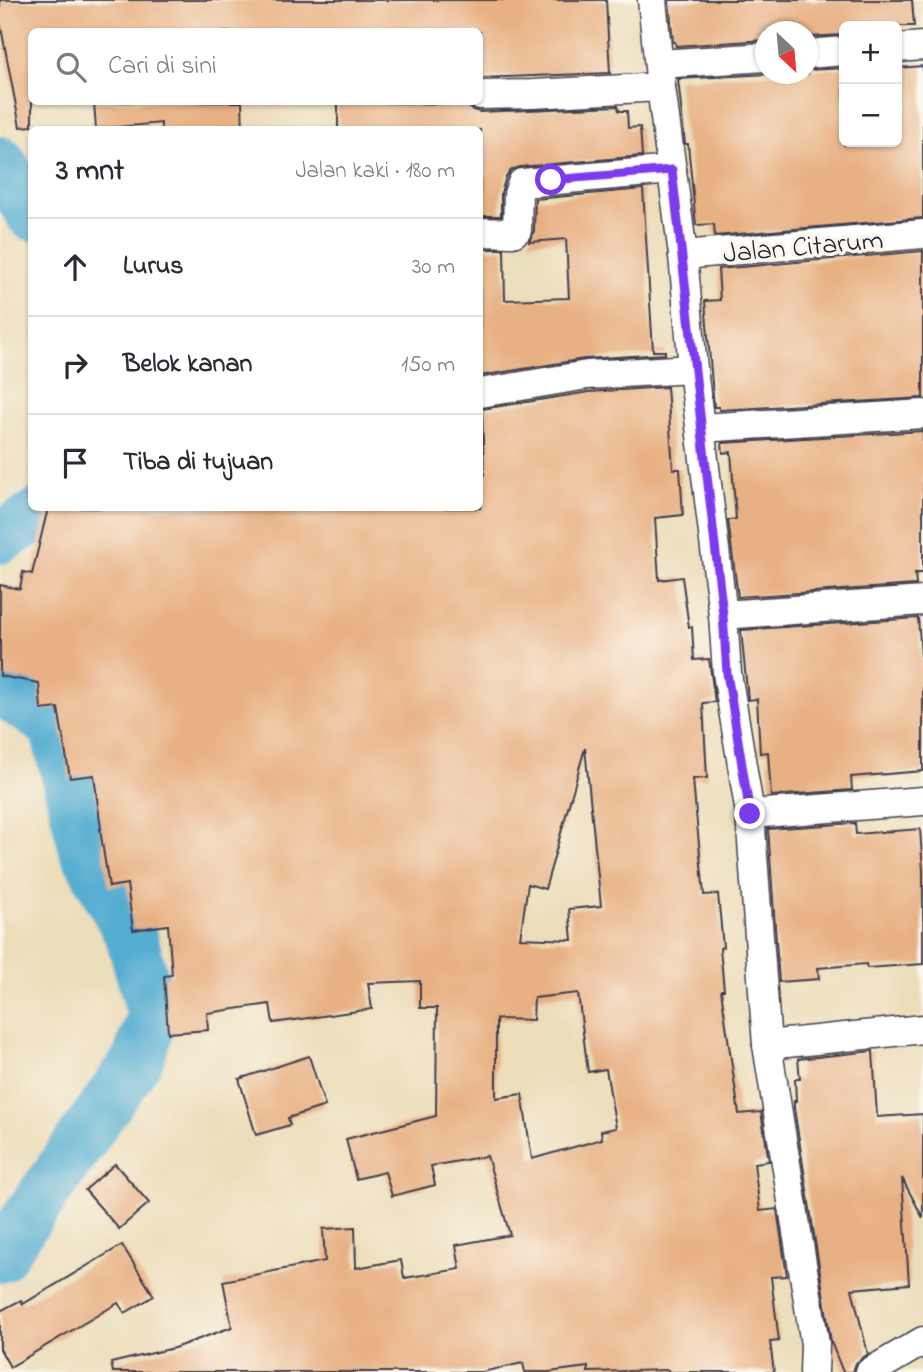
<!DOCTYPE html>
<html lang="id">
<head>
<meta charset="utf-8">
<style>
	:root { --surface:#fff; --page:#f7f7f7; --text:#2b2b33; --muted:#7c7c81; --line:#e1e1e2 }
	body { margin:0; font-family:"Indie Flower",sans-serif; background:var(--page); color:var(--text) }
	.controls { position:absolute; right:21px; top:21px; display:grid; overflow:hidden; border-radius:10px; box-shadow:0 2px 5px #0004 }
	.controls button { width:63px; height:63px; display:grid; place-items:center; padding:0; border:0; border-bottom:2px solid var(--line); background:var(--surface); color:var(--text); font:35px sans-serif }
	.compass { position:absolute; left:755px; top:21px; width:63px; height:63px; border-radius:50%; background:var(--surface); box-shadow:0 2px 5px #0004; rotate:154deg }
	.stop { position:absolute; width:21px; height:21px; margin:-16px; border:5px solid #7c3aed; border-radius:50%; background:#fff }
	.stop.end { background:#7c3aed; border-color:#fff; box-shadow:0 2px 7px #0008 }
	.list { margin:0; padding:0; list-style:none }
	h2 { display:flex; justify-content:space-between; align-items:center; height:91px; margin:0; padding:0 28px; font-size:30px }
	h2 small { font-size:23px; font-weight:400; color:var(--muted) }
	.list li { display:grid; grid-template-columns:46px 1fr auto; gap:21px; align-items:center; box-sizing:border-box; height:98px; padding:0 28px; border-top:2px solid var(--line) }
	.list b { display:block; font-size:26px; white-space:nowrap }
	.list em { font-size:23px; font-style:normal; color:var(--muted) }
	.icon { flex:none; width:38px; height:38px; fill:none; stroke:currentColor; stroke-width:2; stroke-linecap:round; stroke-linejoin:round }
	.map { position:relative; flex:none; width:923px; height:1372px; overflow:hidden }
	.search { position:absolute; background:var(--surface); box-shadow:0 2px 5px #0004; left:28px; top:28px; width:455px; height:77px; display:flex; align-items:center; gap:18px; box-sizing:border-box; padding:0 24px; border-radius:10px; color:var(--muted); font-size:26px }
	.panel { position:absolute; background:var(--surface); box-shadow:0 2px 5px #0004; left:28px; top:126px; width:455px; height:385px; border-radius:10px }
	.map>svg:first-child { display:block }
	.lines { fill:none; stroke-linecap:round; stroke-linejoin:round }
	.river { stroke:#54add1; stroke-width:52 }
	.building { fill:#e8b184; fill-rule:evenodd }
	.street-casing { stroke:#403e4e; stroke-width:31 }
	.street { stroke:#fff; stroke-width:28 }
	.route { stroke:#7c3aed; stroke-width:9 }
	.labels { text-anchor:middle; stroke-width:7; stroke-linejoin:round; paint-order:stroke }
	.street-label { font-size:28px; fill:#22223b; stroke:#fbf7ec }
</style>
</head>
<body>
<div class="map">
<svg width="923" height="1372" viewBox="0 0 923 1372">
	<rect width="100%" height="100%" fill="#fbf7ec"/>
	<filter id="ink" filterUnits="userSpaceOnUse"><feTurbulence type="fractalNoise" baseFrequency=".0143" numOctaves="2"/><feDisplacementMap in="SourceGraphic" scale="14" xChannelSelector="R" yChannelSelector="G"/><feConvolveMatrix kernelMatrix="1 2 1 2 8 2 1 2 1" color-interpolation-filters="sRGB"/></filter>
	<filter id="wash" filterUnits="userSpaceOnUse"><feTurbulence type="fractalNoise" baseFrequency=".00686" numOctaves="4" result="noise"/><feDisplacementMap in="SourceGraphic" scale="28" xChannelSelector="R" yChannelSelector="G"/><feGaussianBlur stdDeviation="1.57" result="paint"/><feColorMatrix in="noise" values="0 0 0 0 0 0 0 0 0 0 0 0 0 0 0 0 0 1.4 0 .05"/><feComposite in="paint" operator="in"/></filter>
	<g filter="url(#wash)">
		<rect width="100%" height="100%" fill="#ecddba"/>
		<g class="lines">
			<g class="river">
				<polyline points="0,162 32,215"/>
				<polyline points="0,538 48,508"/>
				<polyline points="0,689 55,726 85,850 131,936 153,1014 138,1059 0,1257"/>
			</g>
		</g>
		<g id="blocks">
			<g class="building">
				<polygon points="0,0 606,0 610,73 480,78 480,32 32,32 32,126 20,127 0,22"/>
				<polygon points="669,0 912,0 914,26 844,26 844,35 808,37 808,32 766,32 766,40 676,46 675,42 673,42"/>
				<polygon points="923,66 923,218 715,236 714,224 696,225 688,144 685,144 678,79 768,74 808,74 808,70 844,68 844,145 897,142 897,68"/>
				<polygon points="94,102 242,102 243,130 161,130 161,123 96,129"/>
				<polygon points="338,102 466,104 473,110 480,112 618,106 619,111 627,111 628,128 640,127 642,156 520,167 511,170 506,177 501,193 501,216 480,216 480,130 338,130"/>
				<polygon points="643,189 653,351 665,351 665,354 584,359 480,376 480,249 504,249 505,300 569,298 566,239 529,242 534,231 535,199"/>
				<polygon points="923,251 923,398 719,410 719,407 714,407 705,301 720,300 718,269"/>
				<path d="M667 387 673 469H680L683 515 655 518 659 580 682 577 689 627H692L694 660 709 659 715 702 703 703 707 778 693 779 697 824 704 895 718 894 723 947 720 948 724 990H721L739 1114 761 1112 769 1161 754 1163 760 1211 777 1209 787 1276 771 1277 779 1341 770 1342 774 1372H669L668 1370 588 1372V1367L549 1372H525L523 1363 482 1372H113L111 1363 174 1348 232 1327 223 1281 325 1261 323 1229 355 1227 356 1268 401 1260 404 1278 460 1269 456 1245 510 1235 487 1156 431 1166 435 1185 392 1196 385 1172 356 1179 346 1139 436 1116 437 1008H420V981L368 983 372 1009 273 1023 270 1004 207 1013 208 1030 168 1033 164 976 172 975 168 925 133 930 127 884 109 887 100 829H101L94 775 70 778 58 708 41 710 39 683 0 676V585L20 589 23 572 32 574 48 508H480V476L484 475 482 409 589 392ZM585 748 601 906 569 909 572 940 520 938 528 884 545 889ZM578 993 588 1072 606 1069 616 1128 601 1131 602 1139 532 1159 522 1094 496 1098V1019L533 1020 534 998Z"/>
				<polygon points="923,431 923,573 915,573 916,585 738,597 728,520 736,519 731,452 723,453 722,443"/>
				<polygon points="918,618 923,679 923,771 851,777 852,790 771,796 768,752 760,753 757,699 748,700 741,630"/>
				<polygon points="855,823 856,834 920,829 923,871 923,964 867,968 866,964 818,968 819,979 779,982 768,829"/>
				<polygon points="873,1051 877,1117 923,1114 923,1218 902,1178 909,1284 852,1289 868,1354 856,1363 853,1372 843,1372 831,1342 794,1108 794,1101 796,1101 795,1079 800,1079 798,1059"/>
				<polygon points="309,1056 325,1106 288,1118 290,1125 256,1135 239,1079"/>
				<polygon points="115,1164 149,1203 119,1229 85,1190"/>
				<polygon points="122,1245 154,1296 125,1313 118,1303 10,1367 0,1349 0,1311 21,1300 23,1304"/>
			</g>
		</g>
	</g>
	<g filter="url(#ink)">
		<use href="#blocks" fill-opacity="0" stroke="#403e4e" stroke-width="2"/>
		<g class="lines">
			<g class="street-casing">
				<g id="street">
					<polyline points="652,0 661,87 683,255 693,369 723,615 727,673 750,814 767,1045 815,1344 814,1372"/>
					<polyline points="897,48 923,46"/>
					<polyline points="808,54 844,51"/>
					<polyline points="659,64 766,57"/>
					<polyline points="480,95 533,94 661,87"/>
					<polyline points="480,232 513,233 517,230 518,194 522,183 672,170"/>
					<polyline points="683,255 923,234"/>
					<polyline points="480,393 587,375 693,369"/>
					<polyline points="701,428 923,414"/>
					<polyline points="723,615 923,601"/>
					<polyline points="750,814 923,801"/>
					<polyline points="767,1045 923,1029"/>
					<polyline points="870,1372 923,1341"/>
				</g>
			</g>
			<use href="#street" class="street"/>
		</g>
	</g>
	<g class="lines" filter="url(#ink)">
		<polyline class="route" points="551,180 672,170 723,615 727,673 750,814"/>
	</g>
	<g class="labels">
		<g class="street-label">
			<text transform="translate(803 245) rotate(-5)" y="10">Jalan Citarum</text>
		</g>
	</g>
</svg>
<div class="controls">
<button>+</button>
<button>−</button>
</div>
<svg class="compass" viewBox="-18 -18 36 36"><path d="M0-13l5 13h-10z" fill="#e53935"/><path d="M0 13l5-13h-10z" fill="#7c7c81"/></svg>
<div class="stop" style="left:551px;top:180px"></div>
<div class="stop end" style="left:750px;top:814px"></div>
<div class="search"><svg class="icon" aria-label="search" viewBox="0 0 24 24"><circle cx="10" cy="10" r="6"/><path d="M15 15l6 6"/></svg>Cari di sini</div>
<section class="panel">
<h2>3 mnt<small>Jalan kaki · 180 m</small></h2>
<ul class="list">
<li><svg class="icon" aria-label="ahead" viewBox="0 0 24 24"><path d="M12 20V5M6 11l6-6 6 6"/></svg><div><b>Lurus</b></div><em>30 m</em></li>
<li><svg class="icon" aria-label="right" viewBox="0 0 24 24"><path d="M7 20v-9h11M14 6l5 5-5 5"/></svg><div><b>Belok kanan</b></div><em>150 m</em></li>
<li><svg class="icon" aria-label="arrive" viewBox="0 0 24 24"><path d="M6 21V4h12l-3 4 3 4H6"/></svg><div><b>Tiba di tujuan</b></div></li>
</ul>
</section>
</div>
</body>
</html>
